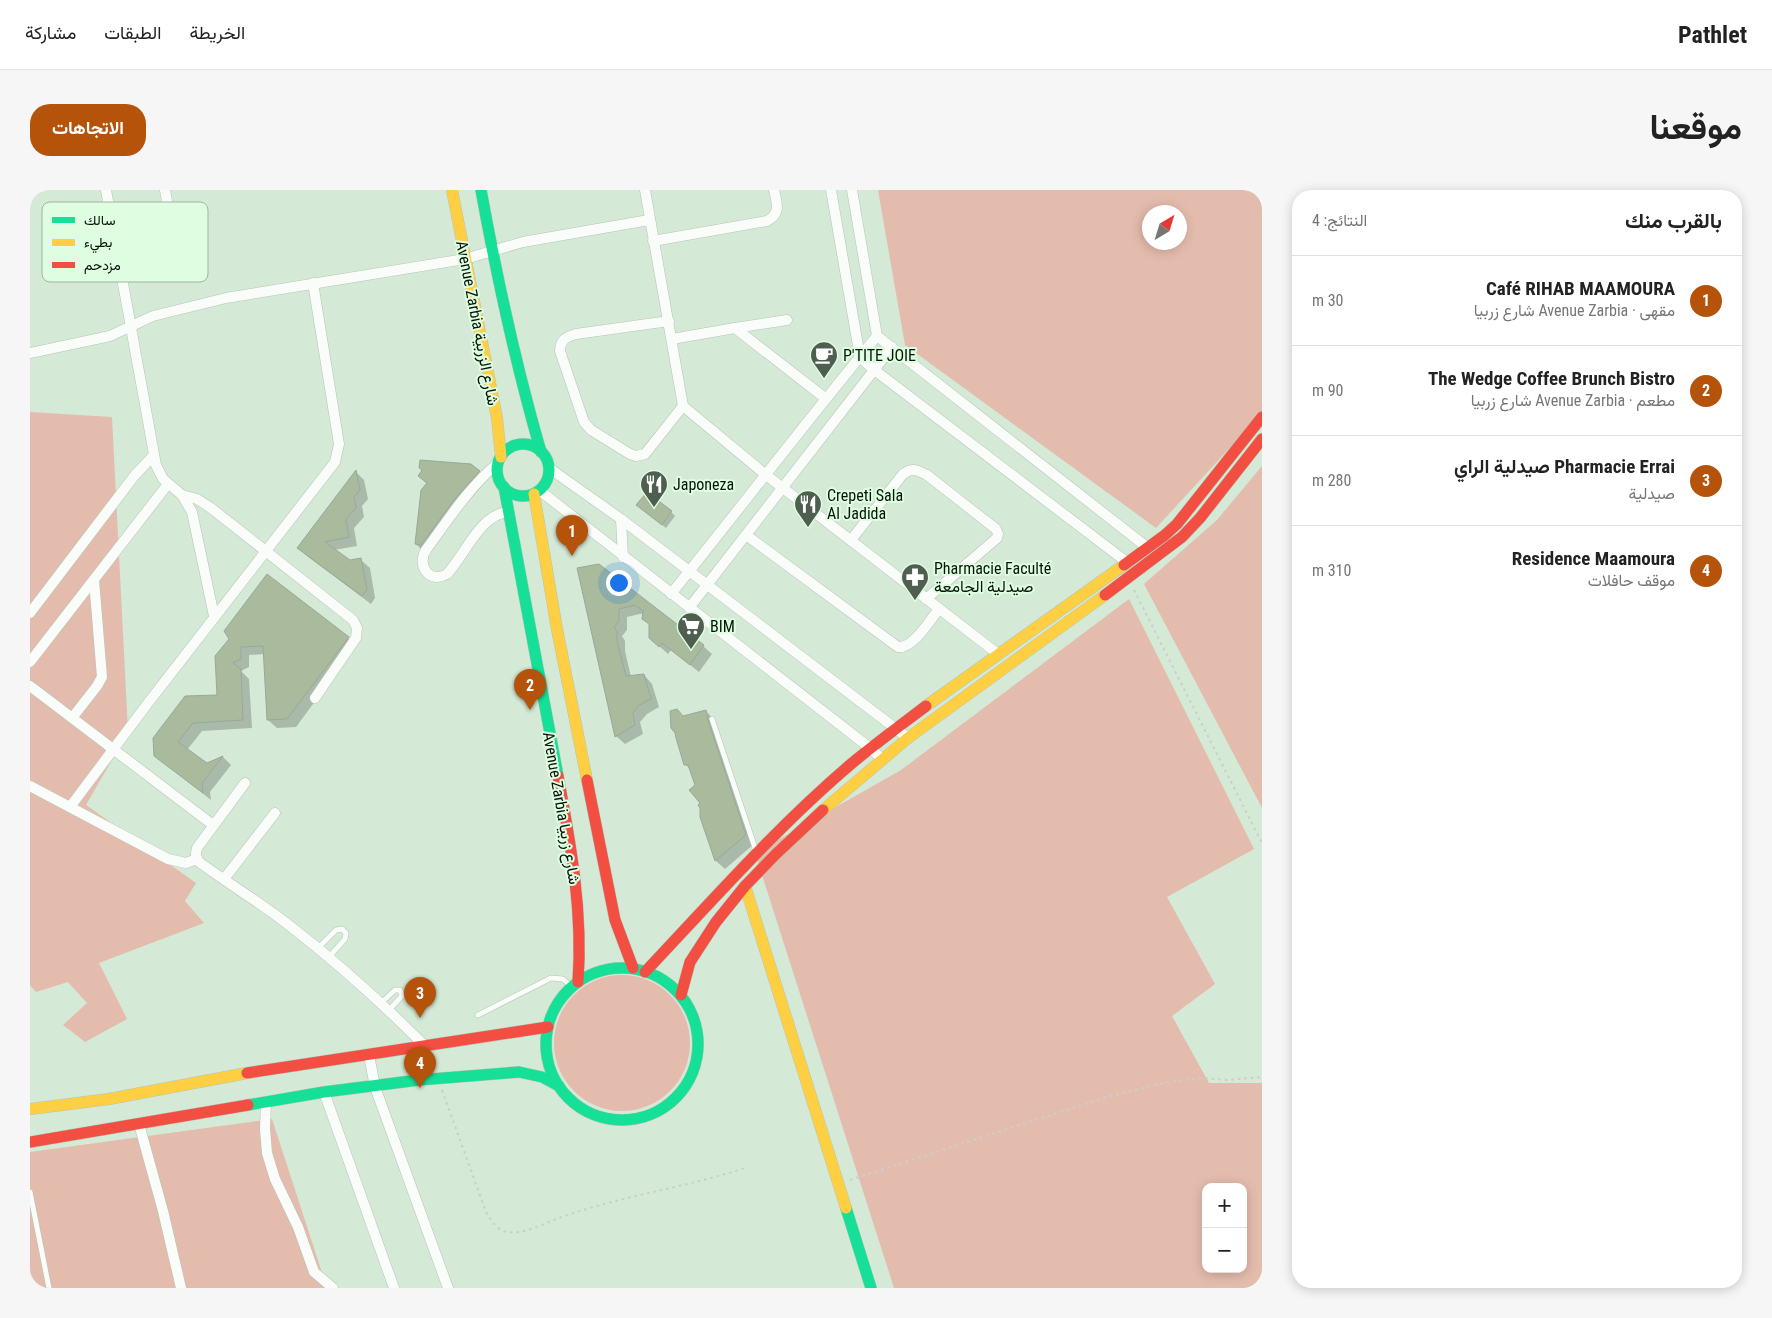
<!DOCTYPE html>
<html lang="ar">
<head>
<meta charset="utf-8">
<style>
	:root { --surface:#fff; --page:#f6f6f6; --text:#222; --muted:#767676; --line:#e0e0e0; --accent:#b45309 }
	body { margin:0; font-family:"Roboto Condensed",Vazirmatn,sans-serif; background:var(--page); color:var(--text); direction:rtl }
	.controls { position:absolute; right:15px; bottom:15px; display:grid; overflow:hidden; border-radius:10px; box-shadow:0 2px 12px #0003 }
	.controls button { width:45px; height:45px; display:grid; place-items:center; padding:0; border:0; border-bottom:1px solid var(--line); background:var(--surface); color:var(--text); font:25px sans-serif }
	.compass { position:absolute; left:1112px; top:15px; width:45px; height:45px; border-radius:50%; background:var(--surface); box-shadow:0 2px 12px #0003; rotate:38deg }
	.you { position:absolute; left:588px; top:392px; width:18px; height:18px; margin:-12px; border:4px solid #fff; border-radius:50%; background:#1a73e8; box-shadow:0 0 0 8px #1a73e833 }
	.badge { display:grid; place-items:center; width:32px; height:32px; border-radius:50%; background:var(--accent); color:#fff; font-size:16px; font-weight:700 }
	.pin { position:absolute; translate:-50% -41px; filter:drop-shadow(0 1px 2px #0008) }
	.pin::after { content:''; position:absolute; top:26px; width:18px; height:15px; background:inherit; clip-path:polygon(0 0,100% 0,50% 100%) }
	.list { margin:0; padding:0; list-style:none }
	h2 { display:flex; justify-content:space-between; align-items:center; height:65px; margin:0; padding:0 20px; font-size:21px }
	h2 small { font-size:16px; font-weight:400; color:var(--muted) }
	.list li { display:grid; grid-template-columns:32px 1fr auto; gap:15px; align-items:center; box-sizing:border-box; height:90px; padding:0 20px; border-top:1px solid var(--line) }
	.list b { display:block; font-size:19px; white-space:nowrap }
	.list p { margin:0; font-size:16px; white-space:nowrap; color:var(--muted) }
	.list em { font-size:16px; font-style:normal; color:var(--muted) }
	.map { position:relative; flex:none; width:1232px; height:1098px; overflow:hidden; direction:ltr; border-radius:20px }
	header { display:flex; align-items:center; gap:30px; box-sizing:border-box; height:70px; padding:0 25px; background:var(--surface); border-bottom:1px solid var(--line) }
	header strong { font-size:24px }
	nav { display:flex; gap:28px; margin-inline-start:auto; font-size:18px }
	.intro { display:flex; align-items:center; justify-content:space-between; box-sizing:border-box; height:120px; padding:0 30px }
	h1 { margin:0; font-size:35px }
	.button { padding:12px 22px; border-radius:20px; background:var(--accent); color:#fff; font-size:18px; font-weight:700 }
	main { display:flex; gap:30px; padding:0 30px }
	aside { flex:1; background:var(--surface); border-radius:20px; box-shadow:0 2px 12px #0003 }
	.map>svg:first-child { display:block }
	.green { fill:#e4bcad; fill-rule:evenodd }
	.shadow { fill:#0003 }
	.building { fill:#a9ba9d; stroke:#9ba898 }
	.lines { fill:none; stroke-linecap:round; stroke-linejoin:round }
	.lane-casing { stroke:#b5c5b6; stroke-width:6 }
	.street-casing { stroke:#b5c5b6; stroke-width:11 }
	.fast-casing { stroke:#b5c5b6; stroke-width:12 }
	.slow-casing { stroke:#b5c5b6; stroke-width:12 }
	.jam-casing { stroke:#b5c5b6; stroke-width:12 }
	.path { stroke:#c9d0ca; stroke-width:2; stroke-dasharray:2.5 4; stroke-linecap:butt }
	.lane { stroke:#f9fcf9; stroke-width:5 }
	.street { stroke:#f9fcf9; stroke-width:10 }
	.fast { stroke:#16e098; stroke-width:11 }
	.slow { stroke:#ffcf43; stroke-width:11 }
	.jam { stroke:#f24e42; stroke-width:11 }
	.labels { text-anchor:middle; stroke-width:4; stroke-linejoin:round; paint-order:stroke }
	.street-label { font-size:16px; fill:#061307; stroke:#defde1 }
	.poi-label { font-size:16px; fill:#061307; stroke:#defde1; text-anchor:start }
	.key { fill:#defde1; stroke:#9db7a0; stroke-width:1 }
	.key-label { font-size:14px; fill:#061307 }
</style>
</head>
<body>
<header>
<strong>Pathlet</strong>
<nav><a>الخريطة</a><a>الطبقات</a><a>مشاركة</a></nav>
</header>
<div class="intro"><h1>موقعنا</h1><a class="button">الاتجاهات</a></div>
<main>
<aside>
<h2>بالقرب منك<small>النتائج: 4</small></h2>
<ul class="list">
<li><span class="badge">1</span><div><b>Café RIHAB MAAMOURA</b><p>مقهى · Avenue Zarbia شارع زربيا</p></div><em>30 m</em></li>
<li><span class="badge">2</span><div><b>The Wedge Coffee Brunch Bistro</b><p>مطعم · Avenue Zarbia شارع زربيا</p></div><em>90 m</em></li>
<li><span class="badge">3</span><div><b>Pharmacie Errai صيدلية الراي</b><p>صيدلية</p></div><em>280 m</em></li>
<li><span class="badge">4</span><div><b>Residence Maamoura</b><p>موقف حافلات</p></div><em>310 m</em></li>
</ul>
</aside>
<div class="map">
<svg width="1232" height="1098" viewBox="0 0 1232 1098">
	<rect width="100%" height="100%" fill="#d4e9d6"/>
	<g class="green">
		<path d="M848 0H1232V223L1126 338 875 155ZM1120 22H1150V52H1120Z"/>
		<polygon points="0,222 82,227 98,542 56,615 166,693 155,711 174,733 69,773 97,829 55,852 33,835 57,813 38,792 6,802 0,795"/>
		<polygon points="1232,276 1232,618 1114,394 1187,330"/>
		<path d="M1099 409 1224 659 1137 707 1185 794 1142 826 1179 893H1232V1098H864L725 663 871 580ZM1176 997H1213V1079H1176Z"/>
		<circle cx="592" cy="853" r="68"/>
		<polygon points="242,929 297,1098 0,1098 0,962"/>
	</g>
	<g class="shadow">
		<polygon points="326,282 334,290 338,309 332,316 334,327 324,338 327,356 304,360 320,372 331,370 340,378 345,408 341,414 277,366 269,358"/>
		<polygon points="449,282 457,290 432,319 400,363 395,363 386,354 397,294 390,286"/>
		<polygon points="612,319 641,322 645,326 636,338"/>
		<polygon points="549,379 673,456 682,464 669,482 641,460 638,464 629,456 614,423 597,427 597,440 592,446 595,451 595,461 601,487 614,485 622,494 629,517 617,524 610,532 613,544 595,554 586,546"/>
		<polygon points="318,448 326,456 266,537 247,538 238,530 234,464 219,465 219,477 211,481 219,489 222,538 172,541 157,560 177,575 193,567 201,575 180,602 181,610 135,574 126,565 189,506 200,450"/>
		<polygon points="676,521 684,530 724,654 695,679 686,671 672,627 672,613 661,580 656,575 654,527"/>
	</g>
	<g class="building">
		<polygon points="390,270 441,274 450,281 424,310 391,355 385,354 391,300 397,293 388,286 392,280 389,278"/>
		<polygon points="326,280 330,300 324,307 326,318 316,329 319,347 295,352 320,370 331,368 337,399 332,406 267,358"/>
		<polygon points="617,302 642,321 632,335 606,315"/>
		<polygon points="569,374 674,455 660,475 632,453 629,457 619,448 619,434 612,429 613,421 605,415 589,419 589,431 584,437 587,442 587,451 596,486 614,484 619,502 622,508 608,516 603,523 605,535 585,547 547,378"/>
		<polygon points="237,384 319,447 257,529 237,530 233,456 211,457 211,469 203,473 211,479 213,530 163,533 148,552 177,573 193,566 172,593 173,603 124,566 123,548 155,506 187,505 185,466 199,449 194,441"/>
		<polygon points="647,519 653,526 676,520 678,530 716,645 685,671 670,627 670,618 668,615 670,613 659,600 665,595 658,575 654,575 646,548 645,543 641,538 640,521"/>
	</g>
	<g class="lines">
		<g class="lane-casing">
			<g id="lane">
				<polyline points="682,529 726,661"/>
				<polyline points="288,758 306,740 312,739 316,743 315,749 299,767"/>
				<polyline points="351,813 365,800 370,800 372,806 359,820"/>
				<polyline points="448,825 521,788 533,789 542,797"/>
				<polyline points="0,1002 19,1098"/>
			</g>
		</g>
		<g class="street-casing">
			<g id="street">
				<polyline points="76,0 126,275 133,289 152,305 162,322 184,426"/>
				<polyline points="135,0 149,76"/>
				<polyline points="615,0 653,216 736,285 968,464"/>
				<polyline points="801,0 830,167 843,179 1098,373"/>
				<polyline points="822,0 847,146 1118,358"/>
				<path d="M623 51 737 31C751 24 747 13 744 0"/>
				<path d="M639 131 546 144C536 147 530 150 530 161L554 232 561 240 600 264 606 266 615 264 653 216"/>
				<polyline points="705,138 757,130"/>
				<polyline points="642,149 705,138 795,208"/>
				<polyline points="0,163 80,146 123,126 196,108 435,69 493,52 619,30"/>
				<path d="M468 273C439 297 418 330 396 360 386 376 400 394 417 384 435 365 450 324 478 322"/>
				<polyline points="519,278 591,329 878,548"/>
				<polyline points="509,300 840,558 852,569"/>
				<polyline points="152,305 167,309 181,318 323,430 327,438 326,448 285,508"/>
				<polyline points="591,329 593,367"/>
				<path d="M716 345 868 457C883 459 900 430 909 419"/>
				<path d="M821 350 873 284C882 277 887 280 897 285L966 339 968 344 967 348 896 409"/>
				<path d="M641 404C710 318 777 231 847 146"/>
				<polyline points="659,418 862,157"/>
				<polyline points="0,423 105,285 124,265"/>
				<polyline points="0,472 138,294"/>
				<polyline points="0,496 183,635"/>
				<polyline points="42,528 67,496 72,487 64,390"/>
				<path d="M215 593 167 658C165 664 166 667 169 672 199 694 231 713 260 736 308 773 352 813 395 856"/>
				<polyline points="0,596 138,669 156,673 167,669"/>
				<polyline points="40,617 118,513 305,272 309,254 283,93"/>
				<polyline points="194,689 245,623"/>
				<polyline points="339,865 345,897 418,1098"/>
				<polyline points="294,902 364,1098"/>
				<polyline points="236,912 235,939 237,963 245,989 268,1037 284,1082 303,1098"/>
				<polyline points="109,934 133,1021 151,1098"/>
			</g>
		</g>
		<g class="fast-casing">
			<g id="fast">
				<path d="M451 0C467 88 486 176 511 262"/>
				<circle cx="493" cy="280" r="26"/>
				<polyline points="474,297 528,586"/>
				<circle cx="592" cy="854" r="76"/>
				<polyline points="218,915 294,902 389,890 489,882 512,887 529,896"/>
				<polyline points="816,1018 841,1098"/>
			</g>
		</g>
		<g class="slow-casing">
			<g id="slow">
				<polyline points="422,0 467,228 471,267"/>
				<polyline points="504,304 527,439 557,590"/>
				<polyline points="896,516 1094,375"/>
				<polyline points="793,620 878,548 1075,405"/>
				<polyline points="715,696 816,1018"/>
				<polyline points="0,919 79,909 217,883"/>
			</g>
		</g>
		<g class="jam-casing">
			<g id="jam">
				<polyline points="1094,375 1135,345 1147,334 1232,227"/>
				<polyline points="1075,405 1152,347 1170,328 1232,249"/>
				<path d="M528 586C541 655 553 722 548 792"/>
				<polyline points="557,590 585,730 603,778"/>
				<path d="M615 782C682 711 747 637 821 574 845 554 871 535 896 516"/>
				<polyline points="651,805 660,772 686,732 715,696 746,664 793,620"/>
				<polyline points="217,883 518,837"/>
				<polyline points="0,952 218,915"/>
			</g>
		</g>
		<g class="path">
			<polyline points="1104,400 1232,653"/>
			<path d="M412 900 456 1022C461 1031 468 1041 478 1042 492 1045 516 1033 529 1028 590 1006 654 998 715 978"/>
			<polyline points="820,990 1080,906 1138,892 1172,888 1197,890 1232,887"/>
		</g>
		<use href="#lane" class="lane"/>
		<use href="#street" class="street"/>
		<use href="#fast" class="fast"/>
		<use href="#slow" class="slow"/>
		<use href="#jam" class="jam"/>
	</g>
	<defs>
		<g id="cafe-pin" transform="scale(1.4375)"><path d="M0 17L-7.5 6A9.5 9.5 0 1 1 7.5 6Z" fill="#4e5e4f" stroke="#defde1"/><path d="M-5.5-4.5H6V0H3Q3 3.5 0 3.5H-2.5Q-5.5 3.5-5.5 0ZM3-3.2v2h1.7v-2ZM-6 4.5H4V6H-6Z" fill="#fff"/></g>
		<g id="restaurant-pin" transform="scale(1.4375)"><path d="M0 17L-7.5 6A9.5 9.5 0 1 1 7.5 6Z" fill="#4e5e4f" stroke="#defde1"/><path d="M-5-6h1v4h1v-4h1v4h1v-4h1v5L-1.5 .5V6h-2V.5L-5-1ZM5-6V6H3V1.5H1.5Q1.5-4 5-6Z" fill="#fff"/></g>
		<g id="pharmacy-pin" transform="scale(1.4375)"><path d="M0 17L-7.5 6A9.5 9.5 0 1 1 7.5 6Z" fill="#4e5e4f" stroke="#defde1"/><path d="M-2-6h4v4h4v4h-4v4h-4v-4h-4v-4h4Z" fill="#fff"/></g>
		<g id="supermarket-pin" transform="scale(1.4375)"><path d="M0 17L-7.5 6A9.5 9.5 0 1 1 7.5 6Z" fill="#4e5e4f" stroke="#defde1"/><path d="M-6-5.5h2.5l.6 2H6L4.5 2H-2.5L-4.4-4H-6ZM-1.5 3.2a1.3 1.3 0 1 0 .1 0ZM3 3.2a1.3 1.3 0 1 0 .1 0Z" fill="#fff"/></g>
	</defs>
	<g fill-rule="evenodd">
		<use href="#cafe-pin" x="794" y="165"/>
		<use href="#restaurant-pin" x="624" y="294"/>
		<use href="#restaurant-pin" x="778" y="314"/>
		<use href="#pharmacy-pin" x="885" y="387"/>
		<use href="#supermarket-pin" x="661" y="436"/>
	</g>
	<g class="labels">
		<g class="street-label">
			<text transform="translate(448 133) rotate(79)" y="6">Avenue Zarbia شارع الزربية</text>
			<text transform="translate(532 618) rotate(80)" y="6">Avenue Zarbia شارع زربيا</text>
		</g>
		<g class="poi-label">
			<text x="813" y="171">P'TITE JOIE</text>
			<text x="643" y="300">Japoneza</text>
			<text x="797" y="311">Crepeti Sala<tspan x="797" dy="18">Al Jadida</tspan></text>
			<text x="904" y="384">Pharmacie Faculté<tspan x="904" dy="18">صيدلية الجامعة</tspan></text>
			<text x="680" y="442">BIM</text>
		</g>
	</g>
	<rect x="12" y="12" width="166" height="80" rx="8" class="key"/>
	<rect x="22" y="27" width="23" height="6" fill="#16e098"/>
	<rect x="22" y="49" width="23" height="7" fill="#ffcf43"/>
	<rect x="22" y="72" width="23" height="6" fill="#f24e42"/>
	<g class="key-label">
		<text x="54" y="35">سالك</text>
		<text x="54" y="57">بطيء</text>
		<text x="54" y="80">مزدحم</text>
	</g>
</svg>
<div class="controls">
<button>+</button>
<button>−</button>
</div>
<svg class="compass" viewBox="-18 -18 36 36"><path d="M0-13l5 13h-10z" fill="#e53935"/><path d="M0 13l5-13h-10z" fill="#767676"/></svg>
<div class="you"></div>
<div class="pin badge" style="left:542px;top:366px">1</div>
<div class="pin badge" style="left:500px;top:520px">2</div>
<div class="pin badge" style="left:390px;top:828px">3</div>
<div class="pin badge" style="left:390px;top:898px">4</div>
</div>
</main>
</body>
</html>
